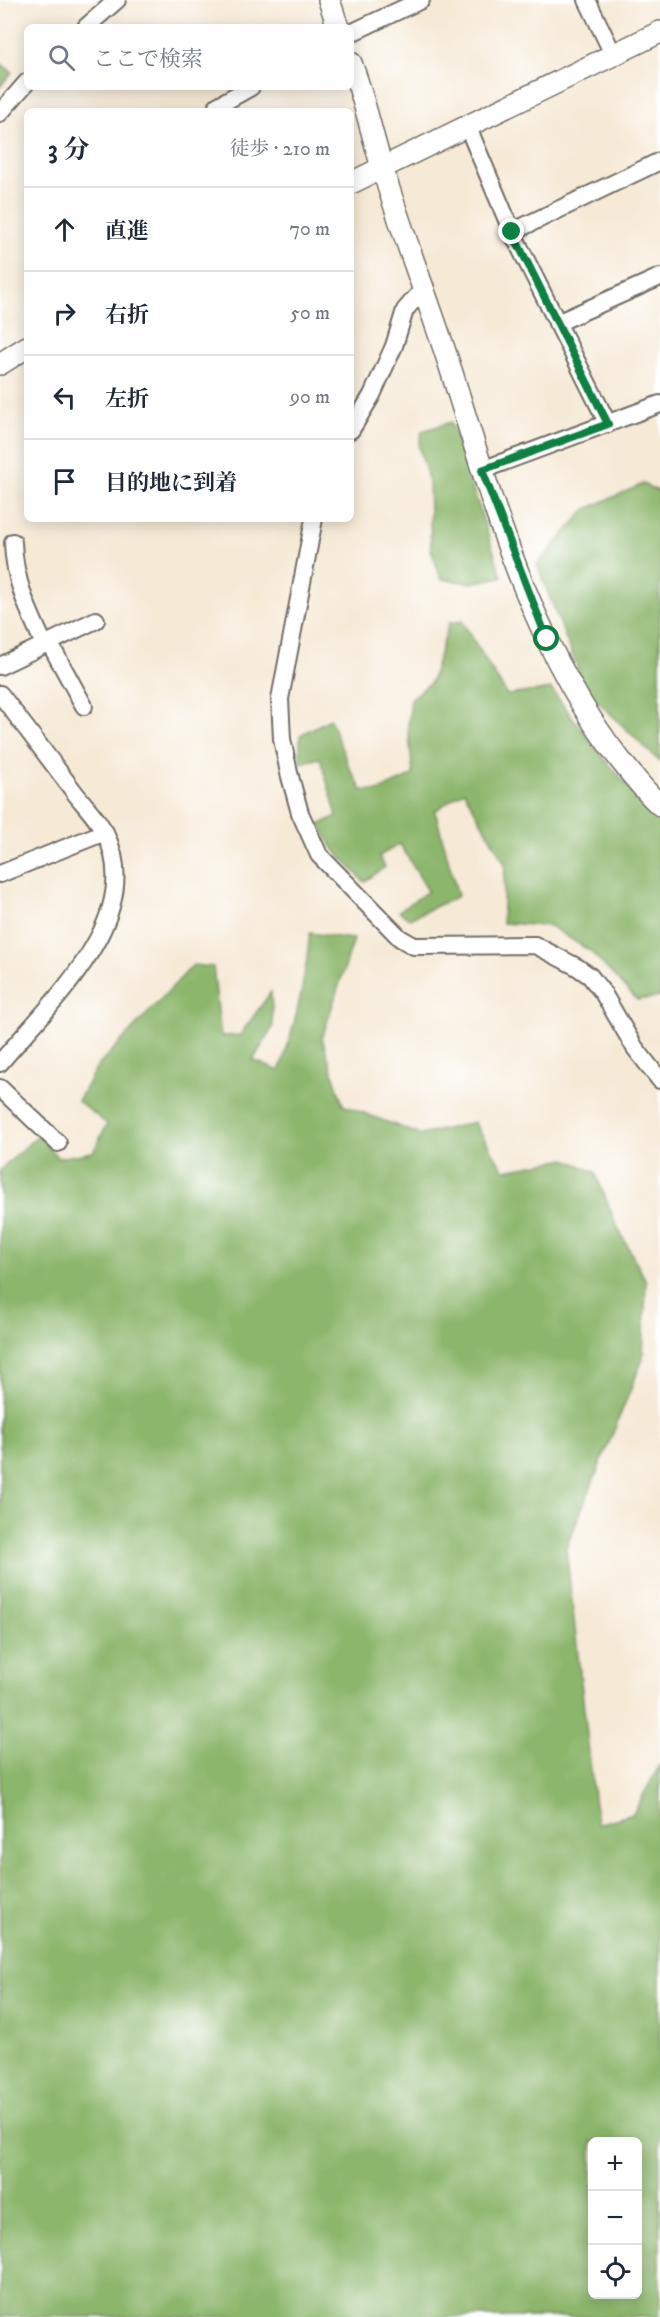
<!DOCTYPE html>
<html lang="ja">
<head>
<meta charset="utf-8">
<style>
	:root { --surface:#fff; --page:#f2f2f3; --text:#1f2937; --muted:#747a83; --line:#e0e1e3 }
	body { margin:0; font-family:"IM FELL DW Pica","Noto Serif JP",serif; background:var(--page); color:var(--text) }
	.controls { position:absolute; right:18px; bottom:18px; display:grid; overflow:hidden; border-radius:9px; box-shadow:0 3px 15px #0003 }
	.controls button { width:54px; height:54px; display:grid; place-items:center; padding:0; border:0; border-bottom:2px solid var(--line); background:var(--surface); color:var(--text); font:30px sans-serif }
	.stop { position:absolute; width:18px; height:18px; margin:-14px; border:4px solid #0b8043; border-radius:50%; background:#fff }
	.stop.end { background:#0b8043; border-color:#fff; box-shadow:0 2px 6px #0008 }
	.list { margin:0; padding:0; list-style:none }
	h2 { display:flex; justify-content:space-between; align-items:center; height:78px; margin:0; padding:0 24px; font-size:26px }
	h2 small { font-size:20px; font-weight:400; color:var(--muted) }
	.list li { display:grid; grid-template-columns:39px 1fr auto; gap:18px; align-items:center; box-sizing:border-box; height:84px; padding:0 24px; border-top:2px solid var(--line) }
	.list b { display:block; font-size:22px; white-space:nowrap }
	.list em { font-size:20px; font-style:normal; color:var(--muted) }
	.icon { flex:none; width:33px; height:33px; fill:none; stroke:currentColor; stroke-width:2; stroke-linecap:round; stroke-linejoin:round }
	.map { position:relative; flex:none; width:660px; height:2317px; overflow:hidden }
	.search { position:absolute; background:var(--surface); box-shadow:0 3px 15px #0003; left:24px; top:24px; width:330px; height:66px; display:flex; align-items:center; gap:15px; box-sizing:border-box; padding:0 21px; border-radius:9px; color:var(--muted); font-size:22px }
	.panel { position:absolute; background:var(--surface); box-shadow:0 3px 15px #0003; left:24px; top:108px; width:330px; height:414px; border-radius:9px }
	.map>svg:first-child { display:block }
	.forest { fill:#8cb66c; stroke:#5c704c; stroke-width:1.5; fill-rule:evenodd }
	.lines { fill:none; stroke-linecap:round; stroke-linejoin:round }
	.minor-casing { stroke:#726e66; stroke-width:20 }
	.tertiary-casing { stroke:#726e66; stroke-width:24 }
	.minor { stroke:#fff; stroke-width:16 }
	.tertiary { stroke:#fff; stroke-width:21 }
	.route { stroke:#0b8043; stroke-width:8 }
</style>
</head>
<body>
<div class="map">
<svg width="660" height="2317" viewBox="0 0 660 2317">
	<rect width="100%" height="100%" fill="#fff"/>
	<filter id="ink" filterUnits="userSpaceOnUse"><feTurbulence type="fractalNoise" baseFrequency=".0167" numOctaves="2"/><feDisplacementMap in="SourceGraphic" scale="12" xChannelSelector="R" yChannelSelector="G"/><feConvolveMatrix kernelMatrix="1 2 1 2 8 2 1 2 1" color-interpolation-filters="sRGB"/></filter>
	<filter id="wash" filterUnits="userSpaceOnUse"><feTurbulence type="fractalNoise" baseFrequency=".008" numOctaves="4" result="noise"/><feDisplacementMap in="SourceGraphic" scale="24" xChannelSelector="R" yChannelSelector="G"/><feGaussianBlur stdDeviation="1.35" result="paint"/><feColorMatrix in="noise" values="0 0 0 0 0 0 0 0 0 0 0 0 0 0 0 0 0 1.4 0 .05"/><feComposite in="paint" operator="in"/></filter>
	<g filter="url(#wash)">
		<rect width="100%" height="100%" fill="#f6e9d5"/>
		<g class="forest">
			<polygon points="0,63 12,72 0,87"/>
			<polygon points="451,422 502,577 471,583 441,579 431,549 429,482 419,447 422,431"/>
			<polygon points="643,484 660,492 660,762 586,690 537,565 586,509"/>
			<polygon points="462,621 507,695 551,689 606,761 660,822 660,997 637,1000 590,951 550,926 502,923 505,864 464,791 435,811 458,896 409,919 399,911 428,891 400,844 379,856 385,867 364,882 332,847 320,824 337,816 320,758 300,763 300,735 330,719 349,767 362,790 378,791 413,775 408,726 411,699 431,682 449,623"/>
			<path d="M310 933 354 939 322 1038 343 1105 421 1135 474 1122 504 1170 566 1159 595 1172 616 1224 646 1281 643 1359 566 1548 597 1824 633 1814 660 1764V2317H0V1170L38 1135 58 1158 93 1152 107 1124 78 1101 96 1068 193 965 213 967 221 1036 240 1035 271 992 273 1027 253 1060 279 1071C296 1026 305 981 310 933ZM592 2142H638V2294H592Z"/>
		</g>
	</g>
	<g filter="url(#ink)">
		<g class="lines">
			<g class="minor-casing">
				<g id="minor">
					<polyline points="587,0 613,54"/>
					<polyline points="86,27 117,0"/>
					<polyline points="351,33 421,0"/>
					<polyline points="216,111 217,106 251,87"/>
					<polyline points="0,113 27,82"/>
					<polyline points="467,125 512,232 608,424"/>
					<polyline points="512,232 660,161"/>
					<polyline points="557,323 660,277"/>
					<polyline points="351,430 372,395 394,346 405,310 425,287"/>
					<polyline points="482,470 660,404"/>
					<polyline points="314,519 280,699 282,739 289,773 300,813 319,855 400,938 414,946 535,945 577,967 590,976 603,993 635,1048 660,1080"/>
					<path d="M13 542C14 580 28 610 44 644"/>
					<polyline points="49,642 84,706"/>
					<polyline points="0,666 96,620"/>
					<path d="M0 694C24 725 48 757 72 789 82 803 97 817 105 833 148 917 49 1004 0 1063"/>
					<polyline points="0,874 105,832"/>
					<polyline points="0,1088 58,1143"/>
				</g>
			</g>
			<g class="tertiary-casing">
				<g id="tertiary">
					<polyline points="329,0 338,27"/>
					<path d="M351 63C364 97 371 132 382 167 403 236 430 304 452 373 493 505 534 651 621 761 633 776 645 792 660 805"/>
					<polyline points="351,183 660,32"/>
					<polyline points="0,364 27,347"/>
				</g>
			</g>
			<use href="#minor" class="minor"/>
			<use href="#tertiary" class="tertiary"/>
		</g>
	</g>
	<g class="lines" filter="url(#ink)">
		<polyline class="route" points="512,232 608,424 482,470 547,639"/>
	</g>
</svg>
<div class="controls">
<button>+</button>
<button>−</button>
<button><svg class="icon" aria-label="locate" viewBox="0 0 24 24"><circle cx="12" cy="12" r="6"/><path d="M12 2v4M12 18v4M2 12h4M18 12h4"/></svg></button>
</div>
<div class="stop" style="left:547px;top:639px"></div>
<div class="stop end" style="left:512px;top:232px"></div>
<div class="search"><svg class="icon" aria-label="search" viewBox="0 0 24 24"><circle cx="10" cy="10" r="6"/><path d="M15 15l6 6"/></svg>ここで検索</div>
<section class="panel">
<h2>3 分<small>徒歩 · 210 m</small></h2>
<ul class="list">
<li><svg class="icon" aria-label="ahead" viewBox="0 0 24 24"><path d="M12 20V5M6 11l6-6 6 6"/></svg><div><b>直進</b></div><em>70 m</em></li>
<li><svg class="icon" aria-label="right" viewBox="0 0 24 24"><path d="M7 20v-9h11M14 6l5 5-5 5"/></svg><div><b>右折</b></div><em>50 m</em></li>
<li><svg class="icon" aria-label="left" viewBox="0 0 24 24"><path d="M17 20v-9H6M10 6l-5 5 5 5"/></svg><div><b>左折</b></div><em>90 m</em></li>
<li><svg class="icon" aria-label="arrive" viewBox="0 0 24 24"><path d="M6 21V4h12l-3 4 3 4H6"/></svg><div><b>目的地に到着</b></div></li>
</ul>
</section>
</div>
</body>
</html>
